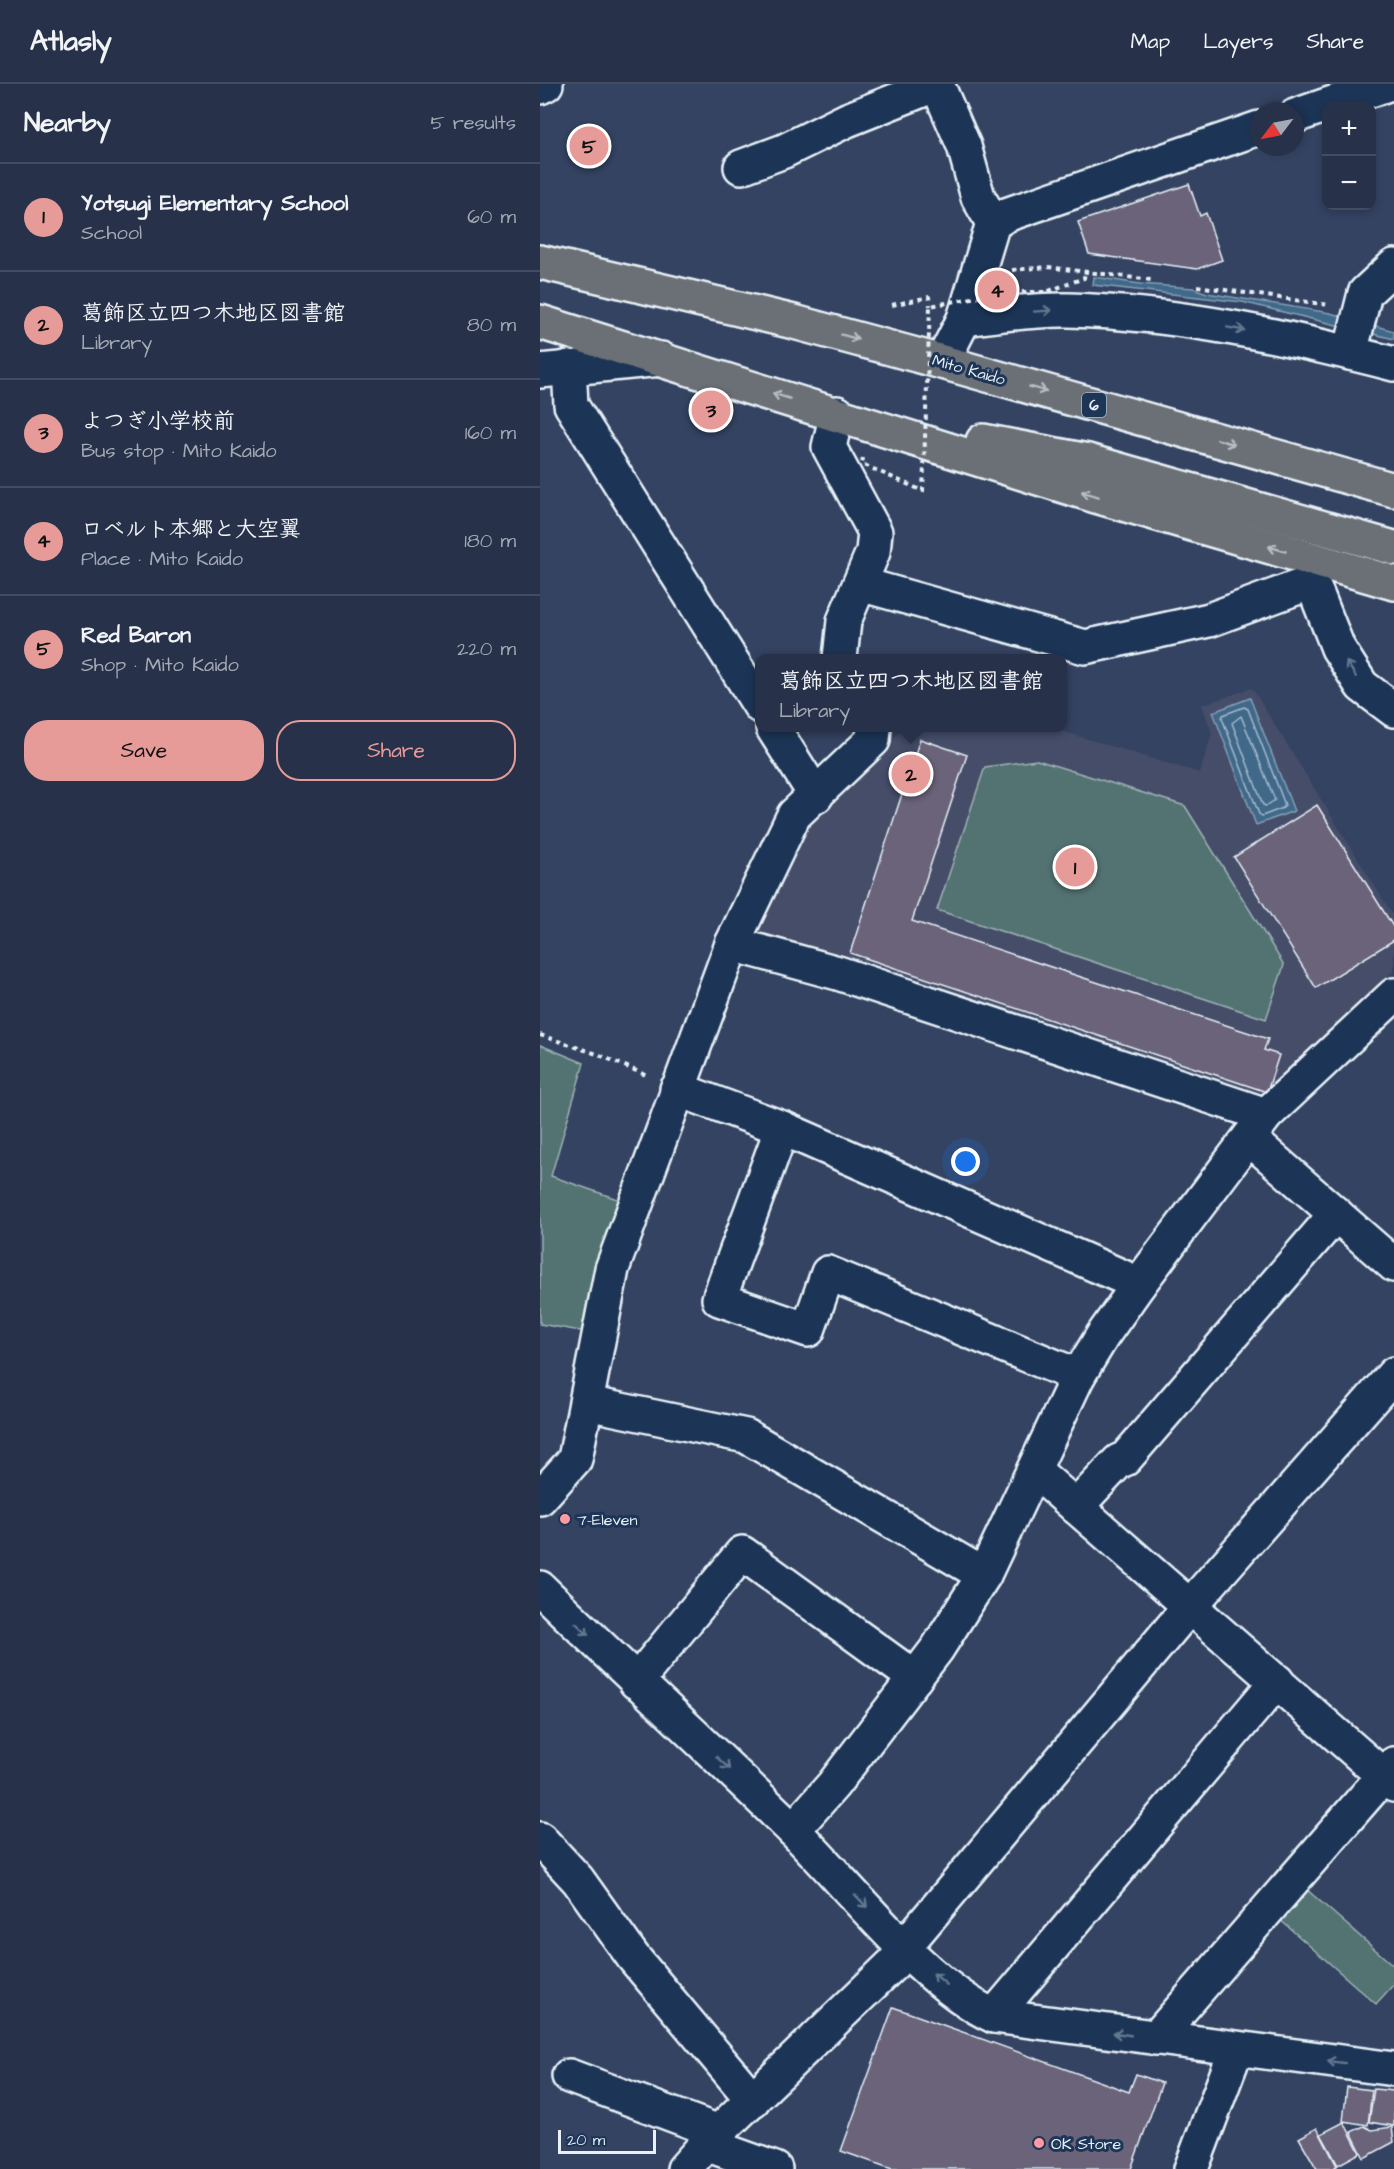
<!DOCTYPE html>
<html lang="en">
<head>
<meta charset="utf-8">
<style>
	:root { --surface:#27324a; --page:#2f3a51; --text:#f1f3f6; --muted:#a4aab5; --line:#434d62; --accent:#e69b98 }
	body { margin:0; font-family:"Architects Daughter","Klee One",sans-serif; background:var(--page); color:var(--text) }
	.controls { position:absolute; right:18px; top:18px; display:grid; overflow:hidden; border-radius:12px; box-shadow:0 3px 9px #0003 }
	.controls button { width:54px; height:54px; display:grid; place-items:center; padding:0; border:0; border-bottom:2px solid var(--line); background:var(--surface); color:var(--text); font:30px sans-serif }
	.compass { position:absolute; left:710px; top:18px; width:54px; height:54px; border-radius:50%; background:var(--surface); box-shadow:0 3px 9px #0003; rotate:238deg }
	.scale { position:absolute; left:18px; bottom:15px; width:98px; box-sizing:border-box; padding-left:6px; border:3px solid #e8f1f8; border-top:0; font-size:16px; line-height:21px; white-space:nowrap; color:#e8f1f8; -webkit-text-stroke:4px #1d3557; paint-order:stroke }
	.you { position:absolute; left:426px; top:1078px; width:21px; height:21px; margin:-15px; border:4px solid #fff; border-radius:50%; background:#1a73e8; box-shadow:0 0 0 9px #1a73e833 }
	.badge { display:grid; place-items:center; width:39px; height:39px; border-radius:50%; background:var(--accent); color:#111; font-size:20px; font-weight:700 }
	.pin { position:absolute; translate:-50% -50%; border:3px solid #fff; box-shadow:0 2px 6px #0006 }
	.popup { position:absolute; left:215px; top:570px; width:312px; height:78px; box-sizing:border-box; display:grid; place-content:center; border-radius:12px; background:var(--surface); filter:drop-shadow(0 2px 4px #0005); font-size:20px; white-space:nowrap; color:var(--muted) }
	.popup b { font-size:22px; color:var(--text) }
	.popup::after { content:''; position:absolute; left:50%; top:100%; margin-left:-12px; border:12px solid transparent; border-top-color:var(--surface) }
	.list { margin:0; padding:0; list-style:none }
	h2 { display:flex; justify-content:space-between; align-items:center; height:78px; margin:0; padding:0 24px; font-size:26px }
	h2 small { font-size:20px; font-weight:400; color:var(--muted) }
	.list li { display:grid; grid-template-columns:39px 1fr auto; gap:18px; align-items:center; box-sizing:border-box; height:108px; padding:0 24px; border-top:2px solid var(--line) }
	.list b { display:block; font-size:22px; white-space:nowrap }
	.list p { margin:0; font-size:20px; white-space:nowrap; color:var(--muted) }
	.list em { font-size:20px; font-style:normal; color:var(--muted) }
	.actions { display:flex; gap:12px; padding:18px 24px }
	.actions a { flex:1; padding:14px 0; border:2px solid var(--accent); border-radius:24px; text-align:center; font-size:21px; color:var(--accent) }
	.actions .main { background:var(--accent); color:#111 }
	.map { position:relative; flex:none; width:854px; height:2085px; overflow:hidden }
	header { display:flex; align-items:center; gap:36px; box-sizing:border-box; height:84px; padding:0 30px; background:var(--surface); border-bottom:2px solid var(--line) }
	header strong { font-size:28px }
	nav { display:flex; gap:33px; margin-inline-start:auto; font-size:21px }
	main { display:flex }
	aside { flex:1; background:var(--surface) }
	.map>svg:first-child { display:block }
	.built { fill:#444d69 }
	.green { fill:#537372; stroke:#9eb2b5; stroke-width:1.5 }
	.water { fill:#416889; stroke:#849fb5; stroke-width:1.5 }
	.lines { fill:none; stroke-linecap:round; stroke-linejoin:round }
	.shore { stroke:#a5bacc; stroke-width:1.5 }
	.building { fill:#6a647a; stroke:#e8f1f8; stroke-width:1.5 }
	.minor-casing { stroke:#e8f1f8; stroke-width:38 }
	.highway-casing { stroke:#e8f1f8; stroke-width:38 }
	.path { stroke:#e8f1f8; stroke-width:4; stroke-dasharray:4.5 4.5; stroke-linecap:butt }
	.minor { stroke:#1d3557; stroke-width:33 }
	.highway { stroke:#6b6f75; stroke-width:33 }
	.path-bridge { stroke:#e8f1f8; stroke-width:4; stroke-dasharray:4.5 4.5; stroke-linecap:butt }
	.oneway { stroke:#64778f }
	.oneway2 { stroke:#b6bdc4 }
	.poi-dot { fill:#ff9aa2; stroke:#1d3557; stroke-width:2 }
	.labels { text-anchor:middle; stroke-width:6; stroke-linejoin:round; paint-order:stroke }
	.shield { fill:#1d3557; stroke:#abb9c8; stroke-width:1.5 }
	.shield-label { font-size:15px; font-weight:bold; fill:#e8f1f8 }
	.street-label { font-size:16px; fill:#e8f1f8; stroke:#1d3557 }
	.poi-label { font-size:16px; fill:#e8f1f8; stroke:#1d3557; text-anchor:start }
</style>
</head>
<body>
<header>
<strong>Atlasly</strong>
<nav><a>Map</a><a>Layers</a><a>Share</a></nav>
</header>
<main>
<aside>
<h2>Nearby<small>5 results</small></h2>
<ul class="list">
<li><span class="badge">1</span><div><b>Yotsugi Elementary School</b><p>School</p></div><em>60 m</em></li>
<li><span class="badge">2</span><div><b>葛飾区立四つ木地区図書館</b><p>Library</p></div><em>80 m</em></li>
<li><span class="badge">3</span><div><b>よつぎ小学校前</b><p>Bus stop · Mito Kaido</p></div><em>160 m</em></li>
<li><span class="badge">4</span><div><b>ロベルト本郷と大空翼</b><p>Place · Mito Kaido</p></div><em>180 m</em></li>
<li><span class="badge">5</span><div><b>Red Baron</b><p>Shop · Mito Kaido</p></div><em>220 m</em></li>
</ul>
<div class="actions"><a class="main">Save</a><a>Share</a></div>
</aside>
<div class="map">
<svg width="854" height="2085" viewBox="0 0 854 2085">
	<rect width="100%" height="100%" fill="#344362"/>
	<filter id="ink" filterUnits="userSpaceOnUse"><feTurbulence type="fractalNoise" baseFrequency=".0167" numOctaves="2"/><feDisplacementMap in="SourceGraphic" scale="12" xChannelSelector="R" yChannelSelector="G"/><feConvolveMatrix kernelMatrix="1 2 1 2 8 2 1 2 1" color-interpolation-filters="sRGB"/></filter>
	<g filter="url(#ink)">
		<polygon class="built" points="712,604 854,833 854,886 726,1011 279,869 222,856 217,847 269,733 364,644 511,644 660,689 672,649 662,621"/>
		<g class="green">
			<polygon points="497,676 645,722 744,881 726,935 397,826 445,683"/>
			<polygon points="0,961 44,979 11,1092 83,1117 46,1248 0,1240"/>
			<polygon points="765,1804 854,1882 854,1900 836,1920 739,1835"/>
		</g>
		<g class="water">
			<polygon points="554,193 600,200 653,204 667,209 790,229 854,247 854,255 702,218 553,201"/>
			<polygon points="710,614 754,727 716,741 673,628"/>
		</g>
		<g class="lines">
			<g class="shore">
				<polygon points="704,623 708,625 745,721 743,724 722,732 719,730 682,634 683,631"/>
				<polygon points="701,632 735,716 726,722 723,721 692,639"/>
			</g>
		</g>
		<g class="building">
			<polygon points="649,100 660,132 666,129 682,176 657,185 549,170 538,138"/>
			<polygon points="380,655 427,671 372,837 728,955 724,966 739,971 727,1008 310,869"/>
			<polygon points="777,721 854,844 854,856 776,904 694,773"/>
			<polygon points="353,1923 589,2008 596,1990 622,1999 591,2085 352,2085 301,2067"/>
			<polygon points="807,2003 832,2006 828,2041 803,2037"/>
			<polygon points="834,2005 854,2007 854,2042 829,2038"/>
			<polygon points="804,2038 820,2069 798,2081 781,2050"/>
			<polygon points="824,2042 832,2046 852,2043 854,2058 824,2074 811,2048"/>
			<polygon points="777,2044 797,2082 792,2085 777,2085 759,2054"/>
		</g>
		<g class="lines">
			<g class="minor-casing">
				<g id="minor">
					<polyline points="397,0 424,62 438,113 453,139"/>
					<polyline points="0,3 6,0"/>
					<polyline points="755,32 848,0"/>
					<polyline points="201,83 244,67 307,36 397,0"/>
					<path d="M424 235C458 231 494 225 529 226 639 229 748 253 854 280"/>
					<polyline points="810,269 825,209 854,182"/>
					<polyline points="402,278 424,235 453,139 466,131 719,44"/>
					<polyline points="29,283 31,321 220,622"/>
					<polyline points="0,287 121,275"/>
					<polyline points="297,329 289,363 335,448 333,468 304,537 300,574"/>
					<polyline points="776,477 772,498 798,564 822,602 854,626"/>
					<polyline points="320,500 545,563 669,536 772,498"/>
					<polyline points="233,644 276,712"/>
					<polyline points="192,860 298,889 726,1031"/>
					<polyline points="137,1005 242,1044 599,1200"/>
					<polyline points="242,1044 179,1215 268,1246 288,1189 538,1292"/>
					<polyline points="710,1055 854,1181"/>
					<polyline points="47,1319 206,1352 444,1491"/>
					<polyline points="494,1386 854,1701"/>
					<polyline points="0,1414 35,1375 72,1185 192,860 254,731 333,656 334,644"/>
					<polyline points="536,1423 579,1377 585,1375 796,1130"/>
					<path d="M0 1504C83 1585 169 1664 252 1745 309 1801 384 1901 454 1932L854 1985"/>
					<polyline points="96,1598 202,1469 375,1594"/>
					<polyline points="253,1746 293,1701 397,1565 444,1491 538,1292 563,1251 599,1200 726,1031 854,911"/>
					<polyline points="0,1755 38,1796 93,1873 213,2016"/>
					<polyline points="454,1932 737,1597"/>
					<polyline points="616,1954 854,1680"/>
					<polyline points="29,1992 179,2048"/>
					<polyline points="166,2060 235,2085"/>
					<polyline points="144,2085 166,2060 354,1879 365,1862 650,1522 854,1290"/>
					<polyline points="651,2085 696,1966"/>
				</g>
			</g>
			<g class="highway-casing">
				<g id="highway">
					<polyline points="0,178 254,238 402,278 854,406"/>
					<polyline points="0,238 556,412 854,499"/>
					<polyline points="443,357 548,377 854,464"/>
				</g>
			</g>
			<g class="path">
				<polyline points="472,186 508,183 611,196"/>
				<polyline points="657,202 789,221"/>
				<polyline points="352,221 389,213 390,222"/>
				<polyline points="0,951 57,970 108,992"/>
			</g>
			<use href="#minor" class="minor"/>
			<use href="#highway" class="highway"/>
			<polyline class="path-bridge" points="323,374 322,380 383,407 390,222 464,208 506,208 544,194 545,187"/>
		</g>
		<defs><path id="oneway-shaft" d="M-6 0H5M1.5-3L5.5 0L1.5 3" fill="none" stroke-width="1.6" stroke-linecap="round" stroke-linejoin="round" transform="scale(1.5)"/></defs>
		<g class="oneway">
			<use href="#oneway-shaft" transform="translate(503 227) rotate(-4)"/>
			<use href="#oneway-shaft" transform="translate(696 245) rotate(10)"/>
			<use href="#oneway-shaft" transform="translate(811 585) rotate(-122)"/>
			<use href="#oneway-shaft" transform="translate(42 1545) rotate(44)"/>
			<use href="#oneway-shaft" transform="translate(183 1679) rotate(43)"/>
			<use href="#oneway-shaft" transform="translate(321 1817) rotate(46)"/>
			<use href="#oneway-shaft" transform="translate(400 1895) rotate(-140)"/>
			<use href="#oneway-shaft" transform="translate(582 1950) rotate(-172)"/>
			<use href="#oneway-shaft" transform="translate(796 1978) rotate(-173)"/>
		</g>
		<g class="oneway2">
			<use href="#oneway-shaft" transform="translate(310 253) rotate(15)"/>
			<use href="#oneway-shaft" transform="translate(498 305) rotate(16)"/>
			<use href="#oneway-shaft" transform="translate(241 312) rotate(-163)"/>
			<use href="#oneway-shaft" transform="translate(686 358) rotate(16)"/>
			<use href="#oneway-shaft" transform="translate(550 410) rotate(-163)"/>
			<use href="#oneway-shaft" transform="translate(737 465) rotate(-164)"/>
		</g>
	</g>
	<g class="poi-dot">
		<circle cx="25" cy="1435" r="6"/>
		<circle cx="499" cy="2059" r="6"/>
	</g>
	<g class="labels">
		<rect class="shield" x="542" y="309" width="24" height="24" rx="4.5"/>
		<g class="shield-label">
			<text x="554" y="326">6</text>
		</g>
		<g class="street-label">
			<text transform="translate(429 285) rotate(16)" y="6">Mito Kaido</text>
		</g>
		<g class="poi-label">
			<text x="37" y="1441">7-Eleven</text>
			<text x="511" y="2065">OK Store</text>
		</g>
	</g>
</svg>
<div class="controls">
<button>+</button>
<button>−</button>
</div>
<svg class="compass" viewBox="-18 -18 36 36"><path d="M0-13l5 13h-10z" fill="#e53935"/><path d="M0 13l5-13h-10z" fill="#a4aab5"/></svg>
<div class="scale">20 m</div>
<div class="you"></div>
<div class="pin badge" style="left:535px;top:783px">1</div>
<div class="pin badge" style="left:371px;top:690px">2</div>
<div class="popup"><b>葛飾区立四つ木地区図書館</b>Library</div>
<div class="pin badge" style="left:171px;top:326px">3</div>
<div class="pin badge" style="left:457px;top:206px">4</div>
<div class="pin badge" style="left:49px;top:62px">5</div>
</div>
</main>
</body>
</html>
